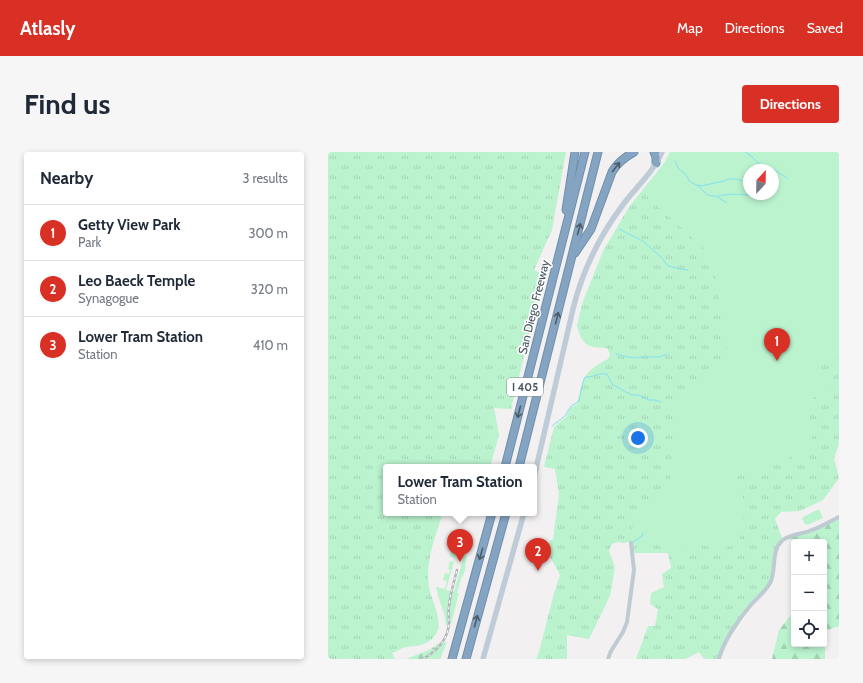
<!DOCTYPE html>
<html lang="en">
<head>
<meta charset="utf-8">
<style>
	:root { --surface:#fff; --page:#f6f6f7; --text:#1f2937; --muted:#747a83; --line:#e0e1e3; --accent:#d93025 }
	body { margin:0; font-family:Cabin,sans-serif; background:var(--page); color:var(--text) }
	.controls { position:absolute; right:12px; bottom:12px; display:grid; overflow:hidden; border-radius:4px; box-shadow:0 2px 6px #0003 }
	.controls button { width:36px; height:36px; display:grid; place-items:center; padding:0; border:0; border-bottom:1px solid var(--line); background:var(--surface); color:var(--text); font:20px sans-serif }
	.compass { position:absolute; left:415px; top:12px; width:36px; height:36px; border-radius:50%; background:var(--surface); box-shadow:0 2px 6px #0003; rotate:22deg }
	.you { position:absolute; left:310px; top:286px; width:14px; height:14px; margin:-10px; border:3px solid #fff; border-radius:50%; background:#1a73e8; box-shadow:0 0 0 6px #1a73e833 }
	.badge { display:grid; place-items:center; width:26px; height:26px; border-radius:50%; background:var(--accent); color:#fff; font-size:13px; font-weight:700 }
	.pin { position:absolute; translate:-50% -33px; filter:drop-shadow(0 1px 2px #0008) }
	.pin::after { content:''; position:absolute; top:21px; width:14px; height:12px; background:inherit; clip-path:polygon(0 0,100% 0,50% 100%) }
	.popup { position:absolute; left:55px; top:312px; width:154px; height:52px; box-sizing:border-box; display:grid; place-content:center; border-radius:4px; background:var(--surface); filter:drop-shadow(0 1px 3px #0005); font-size:13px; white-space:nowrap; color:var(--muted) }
	.popup b { font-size:15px; color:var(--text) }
	.popup::after { content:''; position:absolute; left:50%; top:100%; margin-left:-8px; border:8px solid transparent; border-top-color:var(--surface) }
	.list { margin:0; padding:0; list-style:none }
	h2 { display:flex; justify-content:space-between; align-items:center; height:52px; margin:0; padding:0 16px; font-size:17px }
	h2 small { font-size:13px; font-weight:400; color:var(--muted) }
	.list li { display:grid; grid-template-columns:26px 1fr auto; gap:12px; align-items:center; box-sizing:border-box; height:56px; padding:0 16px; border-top:1px solid var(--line) }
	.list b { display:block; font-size:15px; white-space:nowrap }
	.list p { margin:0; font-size:13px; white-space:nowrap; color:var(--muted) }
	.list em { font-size:13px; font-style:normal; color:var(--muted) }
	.icon { flex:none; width:22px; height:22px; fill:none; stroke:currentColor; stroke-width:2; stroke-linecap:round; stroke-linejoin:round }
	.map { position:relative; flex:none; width:511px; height:507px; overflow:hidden; border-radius:4px }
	header { display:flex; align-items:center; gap:24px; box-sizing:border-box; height:56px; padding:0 20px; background:var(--accent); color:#fff }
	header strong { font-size:19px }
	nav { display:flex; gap:22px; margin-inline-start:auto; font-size:14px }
	.intro { display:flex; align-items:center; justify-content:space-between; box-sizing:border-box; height:96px; padding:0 24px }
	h1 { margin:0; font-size:28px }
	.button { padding:10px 18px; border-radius:4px; background:var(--accent); color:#fff; font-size:14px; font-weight:700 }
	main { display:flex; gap:24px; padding:0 24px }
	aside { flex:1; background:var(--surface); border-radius:4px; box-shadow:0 2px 6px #0003 }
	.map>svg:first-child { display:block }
	.grass { fill:url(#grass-tufts); fill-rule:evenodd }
	.forest { fill:url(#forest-firs) }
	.green { fill:#bbf3cf; fill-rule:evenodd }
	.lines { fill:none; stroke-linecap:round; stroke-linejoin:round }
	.stream { stroke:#85dff3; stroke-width:1 }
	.motorway-casing { stroke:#6f8fae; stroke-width:9 }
	.minor { stroke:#bfcbd3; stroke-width:4 }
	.secondary { stroke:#bfccd8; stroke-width:5.5 }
	.motorway { stroke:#84a4c2; stroke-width:7 }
	.rail-casing { stroke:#b1b5bb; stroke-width:2.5 }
	.rail { stroke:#fff; stroke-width:1; stroke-dasharray:3; stroke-linecap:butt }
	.oneway { stroke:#4c5c69 }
	.labels { text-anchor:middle; stroke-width:3; stroke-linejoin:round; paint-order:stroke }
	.shield { fill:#fff; stroke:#7e878f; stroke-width:1 }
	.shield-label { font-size:11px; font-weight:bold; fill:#46545f }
	.street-label { font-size:12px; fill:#46545f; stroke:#fff }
</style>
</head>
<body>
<header>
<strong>Atlasly</strong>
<nav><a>Map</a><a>Directions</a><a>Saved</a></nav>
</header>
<div class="intro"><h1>Find us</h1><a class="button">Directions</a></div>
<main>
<aside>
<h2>Nearby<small>3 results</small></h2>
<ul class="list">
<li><span class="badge">1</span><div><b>Getty View Park</b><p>Park</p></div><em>300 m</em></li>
<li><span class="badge">2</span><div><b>Leo Baeck Temple</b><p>Synagogue</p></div><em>320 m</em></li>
<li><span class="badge">3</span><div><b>Lower Tram Station</b><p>Station</p></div><em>410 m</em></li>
</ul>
</aside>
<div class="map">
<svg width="511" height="507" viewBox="0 0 511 507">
	<defs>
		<pattern id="grass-tufts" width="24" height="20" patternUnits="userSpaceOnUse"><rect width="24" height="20" fill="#bbf3cf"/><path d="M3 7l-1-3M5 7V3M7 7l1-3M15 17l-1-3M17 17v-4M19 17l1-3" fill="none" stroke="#a2d2b4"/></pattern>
		<pattern id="forest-firs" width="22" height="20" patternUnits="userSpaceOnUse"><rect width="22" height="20" fill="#bbf3cf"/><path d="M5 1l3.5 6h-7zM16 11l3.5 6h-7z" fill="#a2d2b4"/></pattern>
	</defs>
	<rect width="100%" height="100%" fill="#f2f0f0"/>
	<g class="grass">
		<path d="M0 0H238L224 78 206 118 216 123 183 257 166 256 171 283 162 315H58V361H115C107 385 97 410 101 435 104 452 119 473 104 487 96 495 85 493 75 496 72 497 68 500 64 501L67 507H0Z"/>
		<path d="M342 0H511V292L506 306 511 326 495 348 472 359 453 360 447 367 455 388 450 394 443 430 421 456 393 500 391 507H376L371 500 357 507H308L320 474H327L330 457 322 452 323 441 336 435 334 422 343 416 340 401H304L303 391 300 390 295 391 290 390 284 392 283 394 281 399 287 415 282 444 261 487 239 483V507H208L211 500 226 441 232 423 219 399 222 388H225L231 342 227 317 216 315 226 275 238 265 242 256 249 252C255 226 255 220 280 207L282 202 279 196 265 195 258 192 253 186 249 174 254 152 275 99 301 55 337 10ZM421 18H445V42H421Z"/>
	</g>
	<g class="forest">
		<polygon points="511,365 511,474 497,479 497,507 444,507 451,478 466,459 466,492 496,492 496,390 466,390 466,396 461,385 483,379"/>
		<polygon points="119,490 112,507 78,507 103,497 111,491"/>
	</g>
	<g class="green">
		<path d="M342 0H511V206L492 212 488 222 501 235 498 240 478 250 486 280 479 300 405 325 418 352 412 387 397 397 357 390 353 414 324 387 301 391 306 367 342 335 346 251 400 206 385 105 315 41 337 10ZM421 18H445V42H421Z"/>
		<polygon points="491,357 495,366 479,373 477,372 474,367 475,365"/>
		<polygon points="124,398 129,399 118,438 126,440 136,403 139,404 137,414 138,414 135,425 134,424 129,441 131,441 123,472 118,473 116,461 111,447 108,435 117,437 119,429 115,428 117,421 121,422 122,418 120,417 122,409 125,410 126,406 122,404"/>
	</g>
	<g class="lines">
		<g class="stream">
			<polyline points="417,0 423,4 431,12 447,18 459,26"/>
			<polyline points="347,9 350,16 358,23 362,30 369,33 372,36 380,43 384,44 388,44 399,51"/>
			<path d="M370 33 373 34 396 29C403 25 410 27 417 30"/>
			<path d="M390 44C399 42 415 41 424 44"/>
			<polyline points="291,77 315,89 333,105 340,114 352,117 360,118"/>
			<polyline points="288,202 299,205 309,206 313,205 331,205 336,203 339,203"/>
			<path d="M224 274 237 264 243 254 251 249 255 230 257 225C265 226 271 220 279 222L284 232 298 240 304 243H310L321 248H327L333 250"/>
			<polyline points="305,390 314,384 315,381"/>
		</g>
		<g class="motorway-casing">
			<g id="motorway">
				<polyline points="326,0 328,5 328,11"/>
				<polyline points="238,58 247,0"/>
				<path d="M247 101 263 77 284 20C289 11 297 5 306 0"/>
				<polyline points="177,315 257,0"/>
				<polyline points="191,315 270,0"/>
				<polyline points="124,507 164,361"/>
				<polyline points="138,507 178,361"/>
			</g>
		</g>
		<g class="minor">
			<polyline points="280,507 283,499 295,480 299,470 306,418 303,391"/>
			<path d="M391 507C395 490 410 468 422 454 428 447 437 440 442 431 449 419 442 398 455 388 463 382 475 382 484 378 493 375 502 369 511 365"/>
		</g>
		<g class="secondary">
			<path d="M206 325 245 157C254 120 271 85 294 54 307 36 325 21 334 0"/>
			<polyline points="155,507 196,361"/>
		</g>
		<use href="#motorway" class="motorway"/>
		<g class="rail-casing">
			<path id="rail" d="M95 507C109 499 120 488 121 471 121 465 120 460 121 455 122 443 126 430 129 418"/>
		</g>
		<use href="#rail" class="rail"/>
	</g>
	<defs><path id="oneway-shaft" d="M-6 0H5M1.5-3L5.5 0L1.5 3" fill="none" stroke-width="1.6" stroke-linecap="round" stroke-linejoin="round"/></defs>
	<g class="oneway">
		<use href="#oneway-shaft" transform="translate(288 15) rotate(-52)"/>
		<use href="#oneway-shaft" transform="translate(251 77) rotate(-75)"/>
		<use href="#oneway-shaft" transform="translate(229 166) rotate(-76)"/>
		<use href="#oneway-shaft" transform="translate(191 260) rotate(104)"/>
		<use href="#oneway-shaft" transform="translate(153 402) rotate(106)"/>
		<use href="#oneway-shaft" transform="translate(148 469) rotate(-75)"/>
	</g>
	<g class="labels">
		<rect class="shield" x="179" y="226" width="36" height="18" rx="3"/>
		<g class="shield-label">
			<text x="197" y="239">I 405</text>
		</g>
		<g class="street-label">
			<text transform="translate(206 155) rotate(-76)" y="4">San Diego Freeway</text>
		</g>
	</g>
</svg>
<div class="controls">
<button>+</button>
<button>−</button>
<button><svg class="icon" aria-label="locate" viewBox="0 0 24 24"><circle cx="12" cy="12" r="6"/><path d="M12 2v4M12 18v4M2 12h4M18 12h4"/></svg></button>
</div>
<svg class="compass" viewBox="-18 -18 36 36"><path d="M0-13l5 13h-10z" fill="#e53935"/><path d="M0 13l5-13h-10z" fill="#747a83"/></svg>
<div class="you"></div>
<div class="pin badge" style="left:449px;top:209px">1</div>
<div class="pin badge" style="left:210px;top:419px">2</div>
<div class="pin badge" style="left:132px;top:410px">3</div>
<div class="popup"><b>Lower Tram Station</b>Station</div>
</div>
</main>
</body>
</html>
